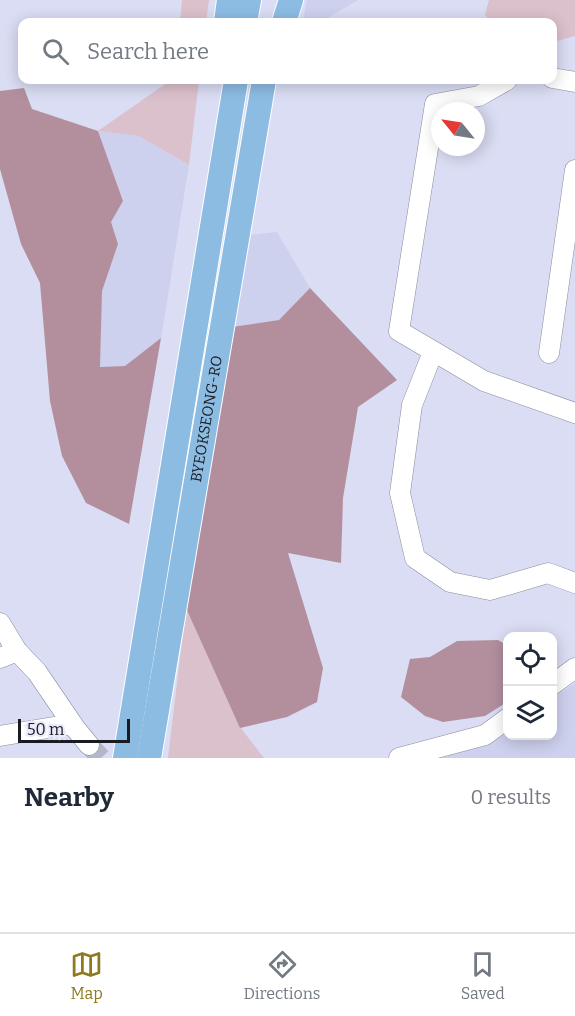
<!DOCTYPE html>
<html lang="en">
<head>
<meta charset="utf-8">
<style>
	:root { --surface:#fff; --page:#f6f6f7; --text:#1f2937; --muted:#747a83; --line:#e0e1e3; --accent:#8f791f }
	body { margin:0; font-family:Bitter,serif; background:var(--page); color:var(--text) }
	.controls { position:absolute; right:18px; bottom:18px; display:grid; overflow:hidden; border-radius:12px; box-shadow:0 3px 15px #0003 }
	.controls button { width:54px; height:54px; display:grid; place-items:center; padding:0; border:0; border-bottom:2px solid var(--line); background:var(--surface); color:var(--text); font:30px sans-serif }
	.compass { position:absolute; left:431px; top:102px; width:54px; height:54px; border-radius:50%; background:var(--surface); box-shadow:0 3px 15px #0003; rotate:300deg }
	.scale { position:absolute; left:18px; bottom:15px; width:112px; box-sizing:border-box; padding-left:6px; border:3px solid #1a1a22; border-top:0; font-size:16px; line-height:21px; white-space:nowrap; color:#1a1a22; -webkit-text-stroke:4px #e8eafc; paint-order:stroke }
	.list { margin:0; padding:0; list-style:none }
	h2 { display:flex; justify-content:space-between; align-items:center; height:78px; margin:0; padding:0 24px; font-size:26px }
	h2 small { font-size:20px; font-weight:400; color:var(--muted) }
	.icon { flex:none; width:33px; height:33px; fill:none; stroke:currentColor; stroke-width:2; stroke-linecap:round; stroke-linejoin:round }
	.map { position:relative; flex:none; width:575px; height:758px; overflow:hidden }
	.search { position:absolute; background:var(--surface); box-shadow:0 3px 15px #0003; left:18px; right:18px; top:18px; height:66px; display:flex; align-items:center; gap:15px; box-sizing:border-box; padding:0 21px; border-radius:12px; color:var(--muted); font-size:22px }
	.sheet { height:174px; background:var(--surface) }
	nav { display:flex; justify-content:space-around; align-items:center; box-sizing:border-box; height:84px; border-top:2px solid var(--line); background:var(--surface); font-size:16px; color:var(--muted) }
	nav a { display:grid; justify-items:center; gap:3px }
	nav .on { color:var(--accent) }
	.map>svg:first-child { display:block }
	.built { fill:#ced1ee }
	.green { fill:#dbc1cc }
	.forest { fill:#b38f9e }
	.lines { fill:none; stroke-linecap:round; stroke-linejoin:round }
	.minor-tunnel { stroke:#b4b6c9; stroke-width:20; stroke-dasharray:20 10; stroke-linecap:butt }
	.minor-casing { stroke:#8a8ca0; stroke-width:21 }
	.major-casing { stroke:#fff; stroke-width:26 }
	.minor { stroke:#fff; stroke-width:20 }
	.major { stroke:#8dbce3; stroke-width:24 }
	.labels { text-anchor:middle; stroke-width:4.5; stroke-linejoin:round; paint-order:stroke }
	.street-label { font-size:15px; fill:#1a1a22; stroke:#e8eafc }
</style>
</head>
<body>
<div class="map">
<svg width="575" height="758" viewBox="0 0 575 758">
	<rect width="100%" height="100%" fill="#daddf3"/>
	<g class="built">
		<polygon points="307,0 358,0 321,22 303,22"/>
		<polygon points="98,131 139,136 189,165 161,338 125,366 99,367 102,291 118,244 111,222 123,201"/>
		<polygon points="277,232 310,288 279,320 232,327 249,235"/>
		<polygon points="575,683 575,758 417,758 507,727 508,736 552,736 553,698"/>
	</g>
	<g class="green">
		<polygon points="182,0 209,0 206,22 180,22"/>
		<polygon points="489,0 575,0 575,36 553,42 552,22 491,22 485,15"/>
		<polygon points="171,80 199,80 189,165 139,136 98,131"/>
		<polygon points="186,608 240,727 264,758 168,758"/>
	</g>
	<g class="forest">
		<polygon points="24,88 32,109 98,131 123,201 111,222 118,244 102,291 100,367 125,366 161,338 129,524 86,503 62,456 50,401 40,283 21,244 0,169 0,91"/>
		<polygon points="310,288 397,380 358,407 343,498 341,563 288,553 323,668 317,702 287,717 240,728 186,608 232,327 279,320"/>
		<polygon points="498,640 507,645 507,702 485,716 443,722 425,716 401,697 410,659 430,657 457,641"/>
	</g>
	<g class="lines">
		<polyline class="minor-tunnel" points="89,745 101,758"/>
		<g class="minor-casing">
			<g id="minor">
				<polyline points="552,78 575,82"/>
				<polyline points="507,80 479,96 435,104 399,331 484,381 575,413"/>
				<polyline points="433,352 412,405 400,493 415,558 450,582 490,590 548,573 575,583"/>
				<polyline points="549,353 575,170"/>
				<polyline points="0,623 17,651 37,672 75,728 89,745"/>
				<polyline points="0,658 17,651"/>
				<polyline points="552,685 575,668"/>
				<polyline points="0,736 72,724"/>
				<polyline points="399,758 485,735 508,718"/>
			</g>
		</g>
		<g class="major-casing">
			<g id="major">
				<polyline points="226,22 229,0"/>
				<polyline points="245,22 249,0"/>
				<polyline points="284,22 291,0"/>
				<polyline points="125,758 236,80"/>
				<path id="s1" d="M149 758 264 80"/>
			</g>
		</g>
		<use href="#minor" class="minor"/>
		<use href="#major" class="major"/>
	</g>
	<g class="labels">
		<g class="street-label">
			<text dy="5" stroke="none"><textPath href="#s1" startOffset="344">BYEOKSEONG-RO</textPath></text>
		</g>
	</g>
</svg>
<div class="controls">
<button><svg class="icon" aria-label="locate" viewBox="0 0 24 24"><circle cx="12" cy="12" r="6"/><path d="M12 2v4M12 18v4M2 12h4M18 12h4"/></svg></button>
<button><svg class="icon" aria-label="layers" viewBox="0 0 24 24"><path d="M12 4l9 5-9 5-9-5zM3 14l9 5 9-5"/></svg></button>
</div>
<svg class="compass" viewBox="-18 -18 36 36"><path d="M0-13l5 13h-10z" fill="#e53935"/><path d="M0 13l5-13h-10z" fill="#747a83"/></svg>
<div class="scale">50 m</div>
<div class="search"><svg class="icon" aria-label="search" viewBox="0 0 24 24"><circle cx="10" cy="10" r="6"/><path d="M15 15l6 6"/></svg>Search here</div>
</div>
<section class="sheet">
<h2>Nearby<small>0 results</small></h2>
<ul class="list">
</ul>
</section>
<nav>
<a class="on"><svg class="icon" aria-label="map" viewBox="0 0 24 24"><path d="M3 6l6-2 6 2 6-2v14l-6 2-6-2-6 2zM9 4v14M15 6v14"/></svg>Map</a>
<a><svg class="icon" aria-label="directions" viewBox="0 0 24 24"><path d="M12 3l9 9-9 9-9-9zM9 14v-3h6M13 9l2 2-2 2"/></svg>Directions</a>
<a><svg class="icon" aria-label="saved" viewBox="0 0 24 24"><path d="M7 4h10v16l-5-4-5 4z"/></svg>Saved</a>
</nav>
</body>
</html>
